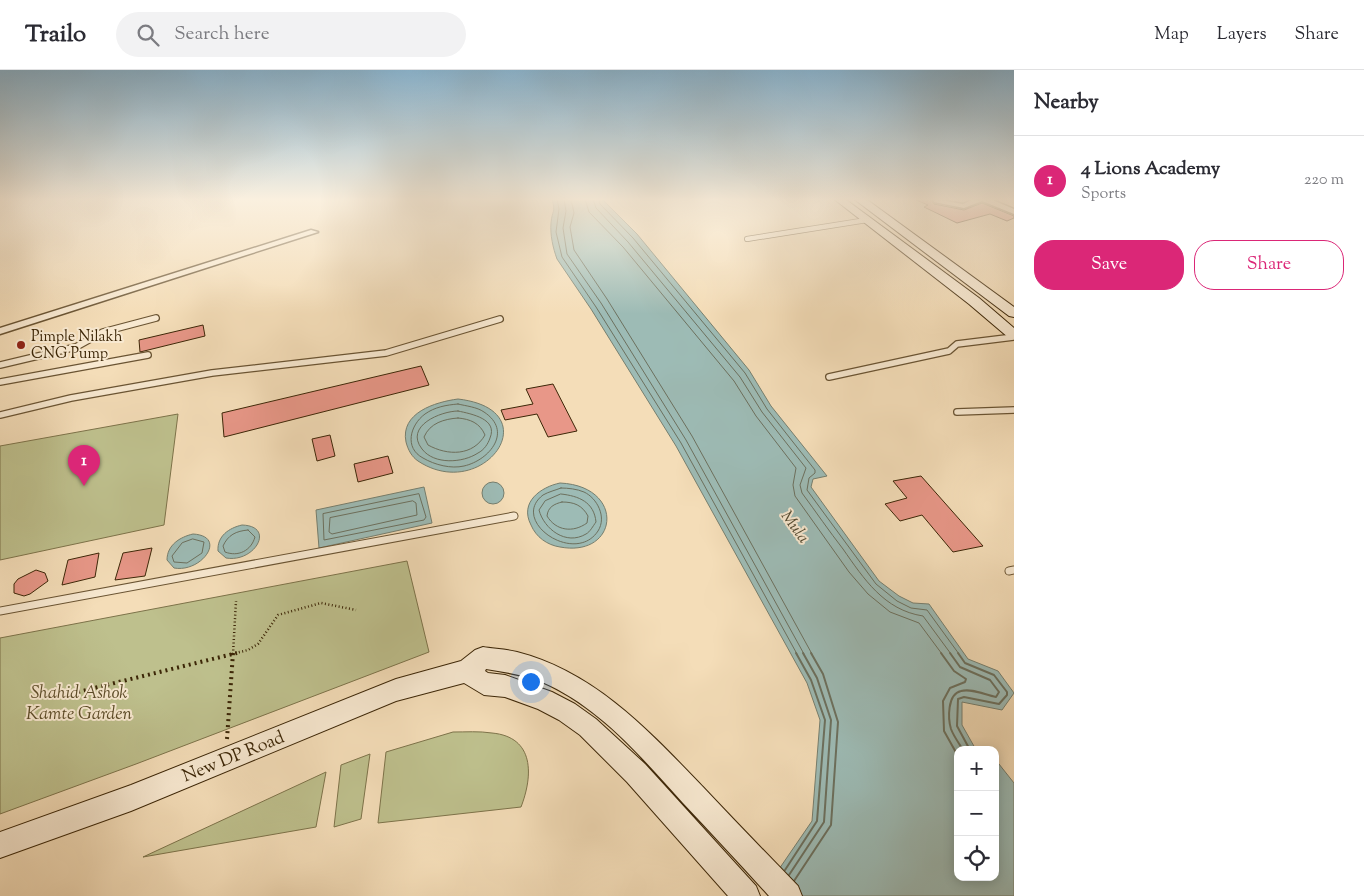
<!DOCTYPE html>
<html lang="en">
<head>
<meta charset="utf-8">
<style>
	:root { --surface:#fff; --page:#f2f2f3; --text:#2b2b33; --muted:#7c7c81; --line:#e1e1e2; --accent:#db2777 }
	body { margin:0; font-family:"Sorts Mill Goudy",serif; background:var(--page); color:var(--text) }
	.controls { position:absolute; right:15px; bottom:15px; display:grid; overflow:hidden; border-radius:10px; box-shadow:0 2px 12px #0003 }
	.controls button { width:45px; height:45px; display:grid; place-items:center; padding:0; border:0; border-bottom:1px solid var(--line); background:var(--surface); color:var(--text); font:25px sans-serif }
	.you { position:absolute; left:530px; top:611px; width:18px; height:18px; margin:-12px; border:4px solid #fff; border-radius:50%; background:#1a73e8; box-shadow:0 0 0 8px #1a73e833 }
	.badge { display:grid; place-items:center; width:32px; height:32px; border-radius:50%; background:var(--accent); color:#fff; font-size:16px; font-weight:700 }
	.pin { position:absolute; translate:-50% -41px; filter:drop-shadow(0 1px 2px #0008) }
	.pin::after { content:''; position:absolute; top:26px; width:18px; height:15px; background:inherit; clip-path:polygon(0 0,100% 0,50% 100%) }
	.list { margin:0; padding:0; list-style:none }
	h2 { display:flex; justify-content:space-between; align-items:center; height:65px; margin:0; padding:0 20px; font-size:21px }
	h2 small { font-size:16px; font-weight:400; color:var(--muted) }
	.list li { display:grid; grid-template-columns:32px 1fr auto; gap:15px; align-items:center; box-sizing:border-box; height:90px; padding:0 20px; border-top:1px solid var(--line) }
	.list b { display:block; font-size:19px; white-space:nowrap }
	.list p { margin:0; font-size:16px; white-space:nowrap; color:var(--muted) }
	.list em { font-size:16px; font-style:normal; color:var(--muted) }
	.actions { display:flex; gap:10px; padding:15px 20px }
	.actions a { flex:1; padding:11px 0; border:1px solid var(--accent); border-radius:20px; text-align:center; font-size:18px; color:var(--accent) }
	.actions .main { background:var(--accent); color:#fff }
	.icon { flex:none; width:28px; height:28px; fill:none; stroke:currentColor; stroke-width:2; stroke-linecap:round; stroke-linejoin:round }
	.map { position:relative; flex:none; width:1014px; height:826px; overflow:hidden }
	header { display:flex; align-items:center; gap:30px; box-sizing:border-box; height:70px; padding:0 25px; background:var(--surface); border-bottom:1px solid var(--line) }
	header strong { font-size:24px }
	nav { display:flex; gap:28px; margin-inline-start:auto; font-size:18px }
	.search { width:350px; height:45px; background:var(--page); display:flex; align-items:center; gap:12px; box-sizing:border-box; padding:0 18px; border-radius:28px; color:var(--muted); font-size:19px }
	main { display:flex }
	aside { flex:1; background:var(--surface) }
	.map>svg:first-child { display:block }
	.green { fill:#bec08d; stroke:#7d734a }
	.water { fill:#9dbbb5; stroke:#767f6f }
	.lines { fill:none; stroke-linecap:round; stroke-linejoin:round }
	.shore-far1 { stroke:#6c705e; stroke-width:1 }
	.shore { stroke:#6c705e; stroke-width:2 }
	.building { fill:#e89788; stroke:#3c2607 }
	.lane-far2-casing { stroke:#6a5433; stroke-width:6 }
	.lane-far1-casing { stroke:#6a5433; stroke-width:8 }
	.lane-casing { stroke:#6a5433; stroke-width:9 }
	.street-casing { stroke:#6a5433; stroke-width:3 }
	.secondary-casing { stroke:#3c2607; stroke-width:2 }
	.path-far1 { stroke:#3c2607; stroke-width:2.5; stroke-dasharray:1 2.5; stroke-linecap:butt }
	.path { stroke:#3c2607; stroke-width:4; stroke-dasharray:2 4; stroke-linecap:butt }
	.lane-far2 { stroke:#f8e9d1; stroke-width:4.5 }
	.lane-far1 { stroke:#f8e9d1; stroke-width:5.5 }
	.lane { stroke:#f8e9d1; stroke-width:7 }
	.street { fill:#f8e9d1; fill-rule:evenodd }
	.secondary { fill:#f8e9d1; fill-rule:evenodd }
	.poi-dot { fill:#8f2418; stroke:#f8e9d1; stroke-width:2 }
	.labels { text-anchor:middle; stroke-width:4; stroke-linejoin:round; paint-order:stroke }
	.poi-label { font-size:15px; fill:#3c2607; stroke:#f8e9d1; text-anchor:start }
	.water-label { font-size:16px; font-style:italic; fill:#544b32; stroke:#f8e9d1 }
	.near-park-label { font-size:18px; font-style:italic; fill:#5c4c28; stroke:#f8e9d1 }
	.near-street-label { font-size:18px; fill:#3c2607; stroke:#f8e9d1 }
</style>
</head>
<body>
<header>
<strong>Trailo</strong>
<div class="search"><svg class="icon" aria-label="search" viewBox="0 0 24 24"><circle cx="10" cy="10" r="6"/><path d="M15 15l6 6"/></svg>Search here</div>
<nav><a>Map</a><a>Layers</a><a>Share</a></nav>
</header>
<main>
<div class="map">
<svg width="1014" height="826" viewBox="0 0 1014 826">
	<rect width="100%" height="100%" fill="#f4ddb8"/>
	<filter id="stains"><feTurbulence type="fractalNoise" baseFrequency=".004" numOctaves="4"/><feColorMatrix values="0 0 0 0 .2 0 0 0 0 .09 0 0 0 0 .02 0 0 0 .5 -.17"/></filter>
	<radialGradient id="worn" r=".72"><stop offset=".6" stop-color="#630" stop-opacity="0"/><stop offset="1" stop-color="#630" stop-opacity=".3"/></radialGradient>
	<g class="green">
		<polygon points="178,344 164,455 0,490 0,376"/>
		<polygon points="407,491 429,582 136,694 0,744 0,568"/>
		<path d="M453 662C466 662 479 661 492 663 535 667 533 706 521 737L378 753 386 682Z"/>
		<polygon points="370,684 361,749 334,757 341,695"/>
		<polygon points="326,702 316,757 143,787"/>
	</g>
	<g class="water">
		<path d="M552 129H602L637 164 749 300 771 336 827 406 813 409 811 417 879 511 899 526 913 533 929 534 968 589 998 601 1014 623 1002 640 962 632V655L975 678 978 680H958V807H995V689L1014 713V826H768L777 802 812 751 820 650 807 613 676 376 591 239 557 189C553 178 550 165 551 153 552 140 556 143 552 129Z"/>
		<path d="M458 329C551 340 483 434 418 391 412 387 408 380 406 372 400 343 435 332 458 329Z"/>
		<circle cx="493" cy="423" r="11"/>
		<path d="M560 413C626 416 619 488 560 477 547 475 536 467 531 455 519 432 541 417 560 413Z"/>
		<polygon points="424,417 432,453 319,478 316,440"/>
		<path d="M242 455C276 456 255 493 226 488L218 481C217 466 229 458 242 455Z"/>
		<path d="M193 464C228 466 202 503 174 498L167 490C167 475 180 467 193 464Z"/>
	</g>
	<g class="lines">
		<g class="shore-far1">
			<polyline points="557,129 559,139 556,162 562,187 596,237 681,373 797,584"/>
			<polyline points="564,129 566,141 563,158 567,184 601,233 686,370 804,584"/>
			<polyline points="571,129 574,143 570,157 574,180 607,229 692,366 812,584"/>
			<polyline points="585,129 589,142 623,177 734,311 756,346 796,398 793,415 795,426 849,502 868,524 890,542 919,553 942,584"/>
			<path d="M593 129 596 138 628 172 740 307 762 342 806 398 800 415 802 423C816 442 829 461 843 479 864 509 884 540 923 546L951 584"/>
			<polyline points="599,129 600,134 633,168 745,303 767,339 815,400 815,403 809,408 807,420 876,514 897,531 911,538 927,540 959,584"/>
			<path d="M458 334C466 336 477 337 484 342 513 361 490 390 464 396 451 399 435 395 423 388 404 378 410 355 425 344 435 337 446 335 458 334Z"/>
			<path d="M458 341C472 344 498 349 490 368 488 374 484 380 478 383 463 393 434 395 422 379 404 356 441 341 458 341Z"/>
			<path d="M458 348C470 349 480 353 485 365 473 386 448 386 428 375L424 367C430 353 444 349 458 348Z"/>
			<path d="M561 418C568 418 577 419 584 422 597 428 607 447 598 461 575 496 509 451 543 425 548 422 556 420 561 418Z"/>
			<polygon points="419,424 426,447 424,450 324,470 323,444"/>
			<path d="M561 424C579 426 594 432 596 452 593 456 590 462 586 464 566 476 544 459 539 440L545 431Z"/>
			<polygon points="413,431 416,433 417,445 332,464 329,462 330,448"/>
			<path d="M562 432C574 432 582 435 588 446L587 453C573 463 556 461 547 446 548 437 554 434 562 432Z"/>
			<path d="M248 460 255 467C251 481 238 487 225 482L223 476C228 465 236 461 248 460Z"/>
			<polygon points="193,469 204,472 202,483 187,493 174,492 172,486 182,473"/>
		</g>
		<g class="shore">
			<polyline points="941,583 954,601 966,609 965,612 950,618 943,631 944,661 958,686"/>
			<path d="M950 583 960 597 990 610 999 622 996 627C985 625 972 618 961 621 947 624 948 649 951 659 954 667 959 673 963 680"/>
			<polyline points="958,583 965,593 994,605 1007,622 1007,625 999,634 964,627 958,629 957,656 970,680"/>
			<polyline points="785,800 817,751 825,650 811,610 796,583"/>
			<polyline points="789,805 824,752 831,650 817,608 803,583"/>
			<polyline points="794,811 831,755 838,652 823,604 811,583"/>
		</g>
	</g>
	<g class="building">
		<polygon points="914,129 932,129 934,134 964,140 982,133 1014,146 1014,148 1007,151 990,144 957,153 924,137 928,135"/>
		<polygon points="203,255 205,266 140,282 139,270"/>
		<polygon points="421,296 429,315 224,367 222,343"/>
		<polygon points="553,314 577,361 548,367 537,344 505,350 501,340 533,334 526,319"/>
		<polygon points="330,365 335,386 317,391 312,369"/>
		<polygon points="388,386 393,403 358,412 354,394"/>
		<polygon points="921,406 983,476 953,482 922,445 900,451 885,434 907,428 893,411"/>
		<polygon points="152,478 145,506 115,510 123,483"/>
		<polygon points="99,483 95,507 62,515 68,490"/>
		<polygon points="36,500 45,503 48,511 30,524 24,526 14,523 14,514 18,509"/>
	</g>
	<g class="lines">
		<g class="lane-far2-casing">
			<polyline id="lane-far2" points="747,169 867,150"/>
		</g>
		<g class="lane-far1-casing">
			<g id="lane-far1">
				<polyline points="0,295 76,277 103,262 156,248"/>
				<polyline points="829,307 949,281 957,274 1014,267"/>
				<polyline points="0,312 148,285"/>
				<polyline points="957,342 1014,340"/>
				<polyline points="0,345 71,328 212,303 386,283 500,249"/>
			</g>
		</g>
		<g class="lane-casing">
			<g id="lane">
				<polyline points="1009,501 1014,500"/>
				<polyline points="0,541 514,446"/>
			</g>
		</g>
		<g class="street-casing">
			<g id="street">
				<polygon points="934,129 963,134 974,129 990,129 1014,139 1014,144 982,131 964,138 934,132"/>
				<polygon points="311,160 318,162 0,264 0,258"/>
			</g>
		</g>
		<g class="secondary-casing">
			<g id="secondary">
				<polygon points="834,129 845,129 979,228 1014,258 1014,269 1009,268 969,234"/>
				<polygon points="854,129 866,129 1014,237 1014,247 1009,246"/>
				<path d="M483 577C494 579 506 579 517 582 595 602 649 661 703 717 734 750 766 783 798 816L802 826H769C741 795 712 764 683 733 642 688 600 637 542 612 524 605 505 602 486 599L485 601 488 603 505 605 552 622 575 634 596 649 645 694 756 816 760 826H728L627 712 580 665 559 650 538 639 505 627 484 625 464 613 396 631 131 741 0 788V762L131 715 396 609 461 591 475 580Z"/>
			</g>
		</g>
		<g class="path-far1">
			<polyline points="232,584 248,580 258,574 278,545 321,533 356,540"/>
			<polyline points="233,584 236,531"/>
		</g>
		<g class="path">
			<polyline points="78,622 237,583"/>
			<polyline points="227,669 233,583"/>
		</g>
		<use href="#lane-far2" class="lane-far2"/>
		<use href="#lane-far1" class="lane-far1"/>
		<use href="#lane" class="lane"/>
		<use href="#street" class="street"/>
		<use href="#secondary" class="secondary"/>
	</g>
	<linearGradient id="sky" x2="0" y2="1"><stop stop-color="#8ab7d4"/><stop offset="0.53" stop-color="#faf0df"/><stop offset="1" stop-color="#faf0df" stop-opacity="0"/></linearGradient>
	<rect width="1014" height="244" fill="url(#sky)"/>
	<circle class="poi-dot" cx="21" cy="275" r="5"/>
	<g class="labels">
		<g class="poi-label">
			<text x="31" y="271">Pimple Nilakh<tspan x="31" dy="17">CNG Pump</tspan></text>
		</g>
		<g class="water-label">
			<text transform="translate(796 456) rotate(54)" y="6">Mula</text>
		</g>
		<g class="near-park-label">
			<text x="79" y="628">Shahid Ashok<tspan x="79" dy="21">Kamte Garden</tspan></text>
		</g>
		<g class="near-street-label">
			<text transform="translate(233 686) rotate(-22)" y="6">New DP Road</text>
		</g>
	</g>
	<rect width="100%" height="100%" filter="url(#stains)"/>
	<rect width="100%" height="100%" fill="url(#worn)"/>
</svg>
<div class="controls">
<button>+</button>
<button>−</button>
<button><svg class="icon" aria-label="locate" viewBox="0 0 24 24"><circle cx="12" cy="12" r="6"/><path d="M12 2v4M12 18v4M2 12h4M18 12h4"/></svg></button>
</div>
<div class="you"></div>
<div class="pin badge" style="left:84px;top:416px">1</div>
</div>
<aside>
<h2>Nearby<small></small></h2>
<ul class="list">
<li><span class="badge">1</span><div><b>4 Lions Academy</b><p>Sports</p></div><em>220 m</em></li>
</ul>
<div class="actions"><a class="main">Save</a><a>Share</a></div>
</aside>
</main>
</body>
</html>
